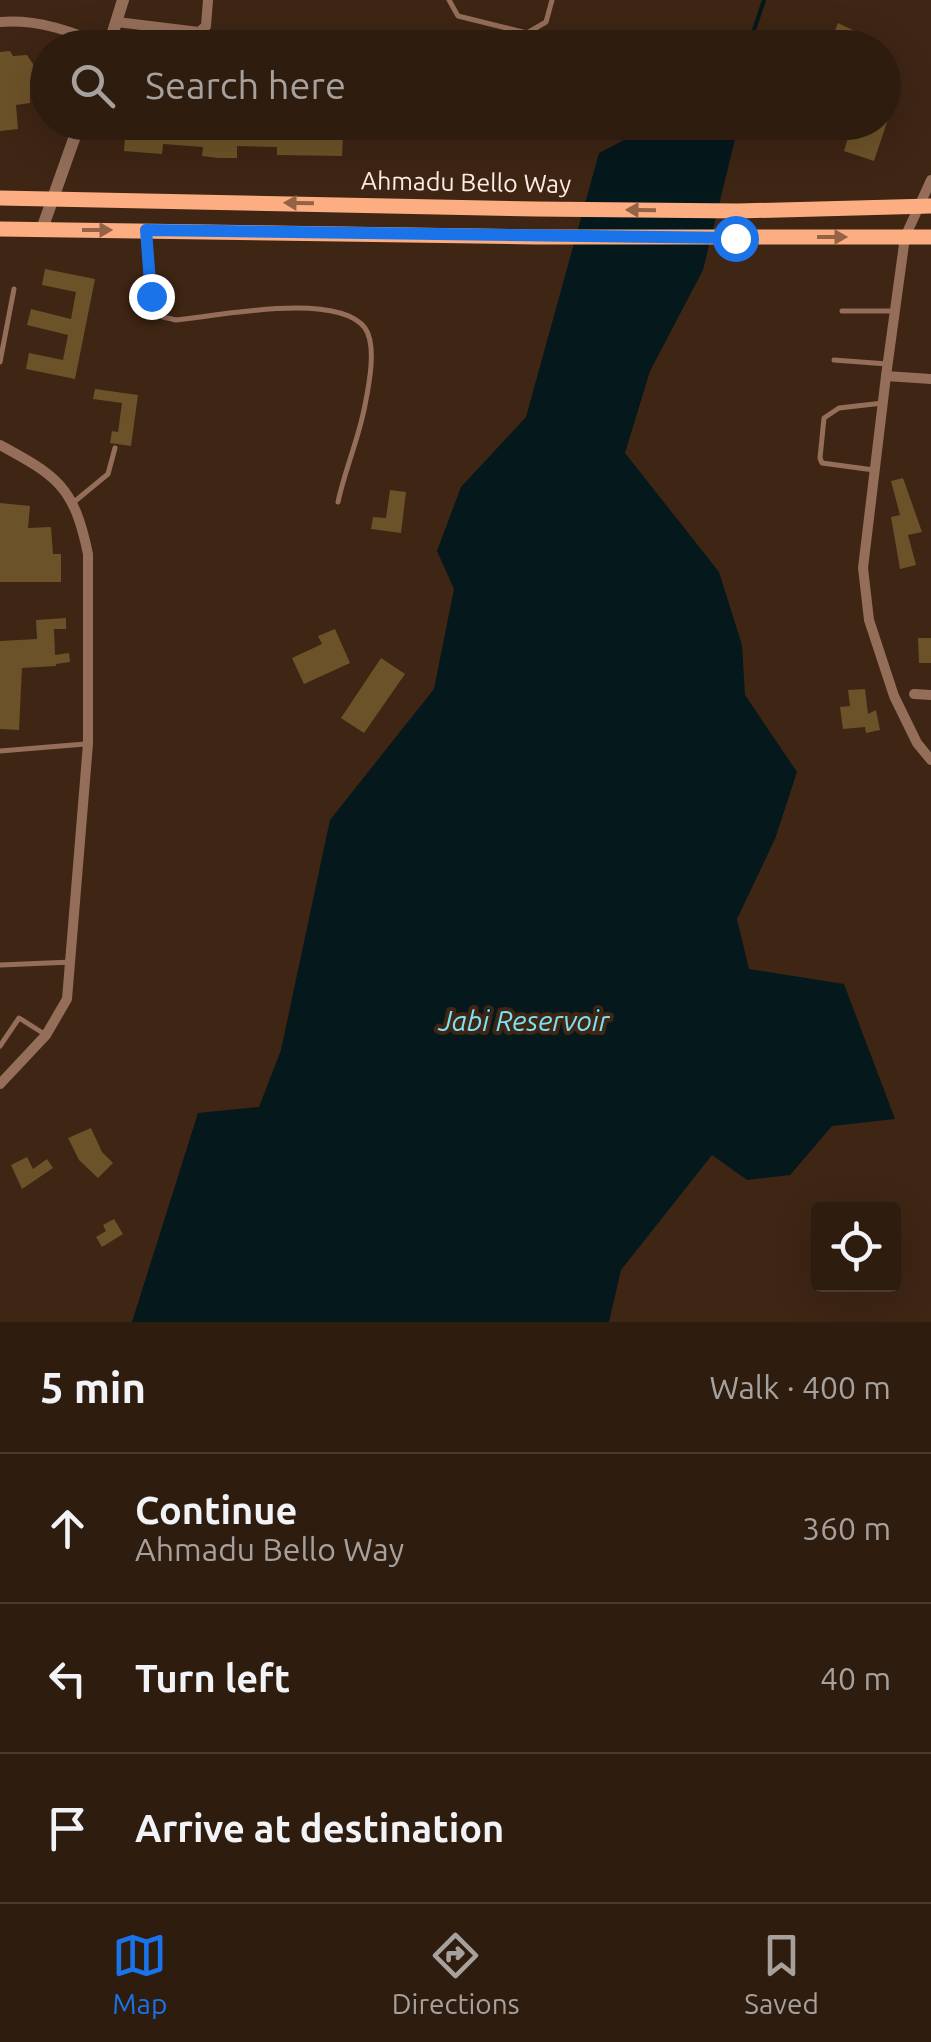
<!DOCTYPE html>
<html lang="en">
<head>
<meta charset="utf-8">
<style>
	:root { --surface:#2e1c0f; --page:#362518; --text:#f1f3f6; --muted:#a7a19e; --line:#493a2f; --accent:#1a73e8 }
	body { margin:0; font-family:Ubuntu,sans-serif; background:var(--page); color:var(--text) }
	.controls { position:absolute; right:30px; bottom:30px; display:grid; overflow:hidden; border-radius:10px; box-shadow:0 10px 40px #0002 }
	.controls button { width:90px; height:90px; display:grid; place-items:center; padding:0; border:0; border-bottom:2px solid var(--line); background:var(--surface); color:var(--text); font:50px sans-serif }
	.stop { position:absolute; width:30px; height:30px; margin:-22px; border:8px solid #1a73e8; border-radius:50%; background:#fff }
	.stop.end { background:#1a73e8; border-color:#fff; box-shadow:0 2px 10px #0008 }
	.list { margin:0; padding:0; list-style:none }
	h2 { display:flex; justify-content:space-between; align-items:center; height:130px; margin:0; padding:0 40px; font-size:42px }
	h2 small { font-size:32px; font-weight:400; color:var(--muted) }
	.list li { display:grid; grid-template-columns:65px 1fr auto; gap:30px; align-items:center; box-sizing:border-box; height:150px; padding:0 40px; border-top:2px solid var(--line) }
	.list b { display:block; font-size:38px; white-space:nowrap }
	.list p { margin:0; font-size:32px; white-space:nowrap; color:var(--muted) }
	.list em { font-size:32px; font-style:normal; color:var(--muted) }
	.icon { flex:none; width:55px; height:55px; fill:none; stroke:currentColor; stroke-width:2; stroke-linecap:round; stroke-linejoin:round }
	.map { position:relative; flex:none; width:931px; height:1322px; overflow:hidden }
	.search { position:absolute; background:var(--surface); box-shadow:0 10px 40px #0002; left:30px; right:30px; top:30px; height:110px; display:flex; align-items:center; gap:25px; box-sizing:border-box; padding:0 35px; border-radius:55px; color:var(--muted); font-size:38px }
	.sheet { height:580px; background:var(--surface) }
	nav { display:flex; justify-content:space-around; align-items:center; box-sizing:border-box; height:140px; border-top:2px solid var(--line); background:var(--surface); font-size:28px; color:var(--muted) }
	nav a { display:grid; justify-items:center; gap:5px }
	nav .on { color:var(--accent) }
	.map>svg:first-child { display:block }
	.water { fill:#05181c }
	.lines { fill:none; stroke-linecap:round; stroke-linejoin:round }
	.stream { stroke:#05181c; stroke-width:4 }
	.building { fill:#6c5228 }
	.service { stroke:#946e59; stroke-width:5 }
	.minor { stroke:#946e59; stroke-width:10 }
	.tertiary { stroke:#946e59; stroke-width:12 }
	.primary { stroke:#fcae82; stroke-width:15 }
	.oneway { fill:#946346 }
	.route { stroke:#1a73e8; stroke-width:12 }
	.labels { text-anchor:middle; stroke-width:8; stroke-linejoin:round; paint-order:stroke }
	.street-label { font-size:25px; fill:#feede2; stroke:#3e2514 }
	.water-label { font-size:28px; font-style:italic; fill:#7ce1f3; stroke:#3e2514 }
</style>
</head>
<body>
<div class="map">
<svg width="931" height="1322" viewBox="0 0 931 1322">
	<rect width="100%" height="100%" fill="#3e2514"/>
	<polygon class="water" points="657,123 739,123 703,270 650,371 625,453 719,572 742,645 745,695 797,772 775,839 737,919 749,969 844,984 895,1119 832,1126 790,1175 747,1180 712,1155 621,1270 609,1322 132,1322 198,1113 259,1107 281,1050 330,820 434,689 454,589 437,551 461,487 526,417 599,153"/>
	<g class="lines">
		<polyline class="stream" points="748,48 764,0"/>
	</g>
	<g class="building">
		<polygon points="838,23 865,36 861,45 834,33"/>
		<polygon points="10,51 13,56 27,55 33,64 34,84 30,84 30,103 16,105 18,129 0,131 0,52"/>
		<polygon points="884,74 901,80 874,161 844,151 853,122 884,122"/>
		<polygon points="126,122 268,122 268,126 313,126 313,122 421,122 421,137 343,137 342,156 277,155 277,147 237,146 237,158 218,158 202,156 203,147 163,144 162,154 124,151"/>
		<polygon points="45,269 95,279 75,379 26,369 29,353 63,360 68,335 27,325 31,309 71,319 76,292 42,285"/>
		<polygon points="95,389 138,395 131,446 110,443 112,431 118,432 122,403 93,399"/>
		<polygon points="903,478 922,532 908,535 916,565 900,569 891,517 900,515 891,481"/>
		<polygon points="390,490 406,492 401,533 371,529 373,517 386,518"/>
		<polygon points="0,503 30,506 28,528 51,527 53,554 61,554 61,582 0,582"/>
		<polygon points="66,618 66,629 54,629 55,655 69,653 70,662 56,664 56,666 22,668 19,730 0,729 0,641 37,639 36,620"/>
		<polygon points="335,629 350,663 304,684 292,658 322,644 318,636"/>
		<polygon points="918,638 931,638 931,663 919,663"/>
		<polygon points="381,658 405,674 364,733 341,718"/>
		<polygon points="865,689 868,714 876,710 880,730 866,733 865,727 843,729 840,707 850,706 848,690"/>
		<polygon points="91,1128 102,1152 113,1163 98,1178 79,1160 68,1138"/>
		<polygon points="27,1157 33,1169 47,1159 53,1168 22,1189 11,1165"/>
		<polygon points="114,1219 123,1234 102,1247 96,1237 106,1231 103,1225"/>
	</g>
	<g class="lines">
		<g class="service">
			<polyline points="449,0 458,16 527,33 546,22 552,0"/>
			<path d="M147 233 151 296 163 317 176 320C218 316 337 291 365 328 377 345 369 385 365 405 359 438 345 469 338 502"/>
			<polyline points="842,311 894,311"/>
			<polyline points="834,360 887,364"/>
			<polyline points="0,362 14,289"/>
			<polyline points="874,470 822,463 820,458 824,418 839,408 883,403"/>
			<polyline points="74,502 108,474 115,448"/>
			<polyline points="0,751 85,744"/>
			<polyline points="0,965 72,962"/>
			<polyline points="0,1046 19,1018 46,1035"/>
		</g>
		<g class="minor">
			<path d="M0 22C40 19 72 32 108 46"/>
			<polyline points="117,22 199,32 206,26 208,0"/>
			<polyline points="111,38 152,48"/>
			<polyline points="931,180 905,237 886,376 931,379"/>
			<polyline points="886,376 863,568 869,620 894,696 917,743 931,760"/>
			<path d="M0 445C57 476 74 486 88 554V744L67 999 46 1035 0 1084"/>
			<polyline points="914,694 931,695"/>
		</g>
		<g class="tertiary">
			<polyline points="108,48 123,0"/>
			<polyline points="42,229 80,122"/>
		</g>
		<g class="primary">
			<polyline points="0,198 536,209 738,211 931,206"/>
			<polyline points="0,229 536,237 931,237"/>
		</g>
	</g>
	<defs><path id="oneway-solid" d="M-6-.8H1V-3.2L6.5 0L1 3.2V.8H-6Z" transform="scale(2.5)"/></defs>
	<g class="oneway">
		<use href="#oneway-solid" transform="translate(299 203) rotate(-179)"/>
		<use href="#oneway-solid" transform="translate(641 210) rotate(-179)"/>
		<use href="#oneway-solid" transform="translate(97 230)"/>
		<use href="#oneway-solid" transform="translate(832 237)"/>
	</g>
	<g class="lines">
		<polyline class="route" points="151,296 146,230 735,238"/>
	</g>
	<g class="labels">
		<g class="street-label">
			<text transform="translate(466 182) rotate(1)" y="9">Ahmadu Bello Way</text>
		</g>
		<g class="water-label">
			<text x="524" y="1031">Jabi Reservoir</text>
		</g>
	</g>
</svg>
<div class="controls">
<button><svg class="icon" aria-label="locate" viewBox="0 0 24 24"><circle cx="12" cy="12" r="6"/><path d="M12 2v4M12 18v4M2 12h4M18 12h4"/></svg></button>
</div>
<div class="stop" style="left:735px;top:238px"></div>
<div class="stop end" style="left:151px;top:296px"></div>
<div class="search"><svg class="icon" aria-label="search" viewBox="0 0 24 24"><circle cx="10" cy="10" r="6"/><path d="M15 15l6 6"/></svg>Search here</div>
</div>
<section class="sheet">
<h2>5 min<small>Walk · 400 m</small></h2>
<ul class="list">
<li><svg class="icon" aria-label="ahead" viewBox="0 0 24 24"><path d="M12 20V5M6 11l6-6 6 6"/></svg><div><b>Continue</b><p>Ahmadu Bello Way</p></div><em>360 m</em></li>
<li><svg class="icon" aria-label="left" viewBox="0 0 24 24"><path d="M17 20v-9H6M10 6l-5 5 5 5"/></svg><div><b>Turn left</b></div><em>40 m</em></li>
<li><svg class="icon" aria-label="arrive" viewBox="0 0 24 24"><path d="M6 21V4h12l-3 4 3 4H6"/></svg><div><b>Arrive at destination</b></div></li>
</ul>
</section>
<nav>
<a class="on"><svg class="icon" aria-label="map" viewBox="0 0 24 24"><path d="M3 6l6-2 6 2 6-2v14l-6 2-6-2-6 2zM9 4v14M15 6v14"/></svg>Map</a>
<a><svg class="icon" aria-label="directions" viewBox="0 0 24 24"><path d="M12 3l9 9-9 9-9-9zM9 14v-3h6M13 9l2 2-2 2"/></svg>Directions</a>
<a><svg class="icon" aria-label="saved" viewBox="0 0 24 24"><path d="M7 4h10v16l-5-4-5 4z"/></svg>Saved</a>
</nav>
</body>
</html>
